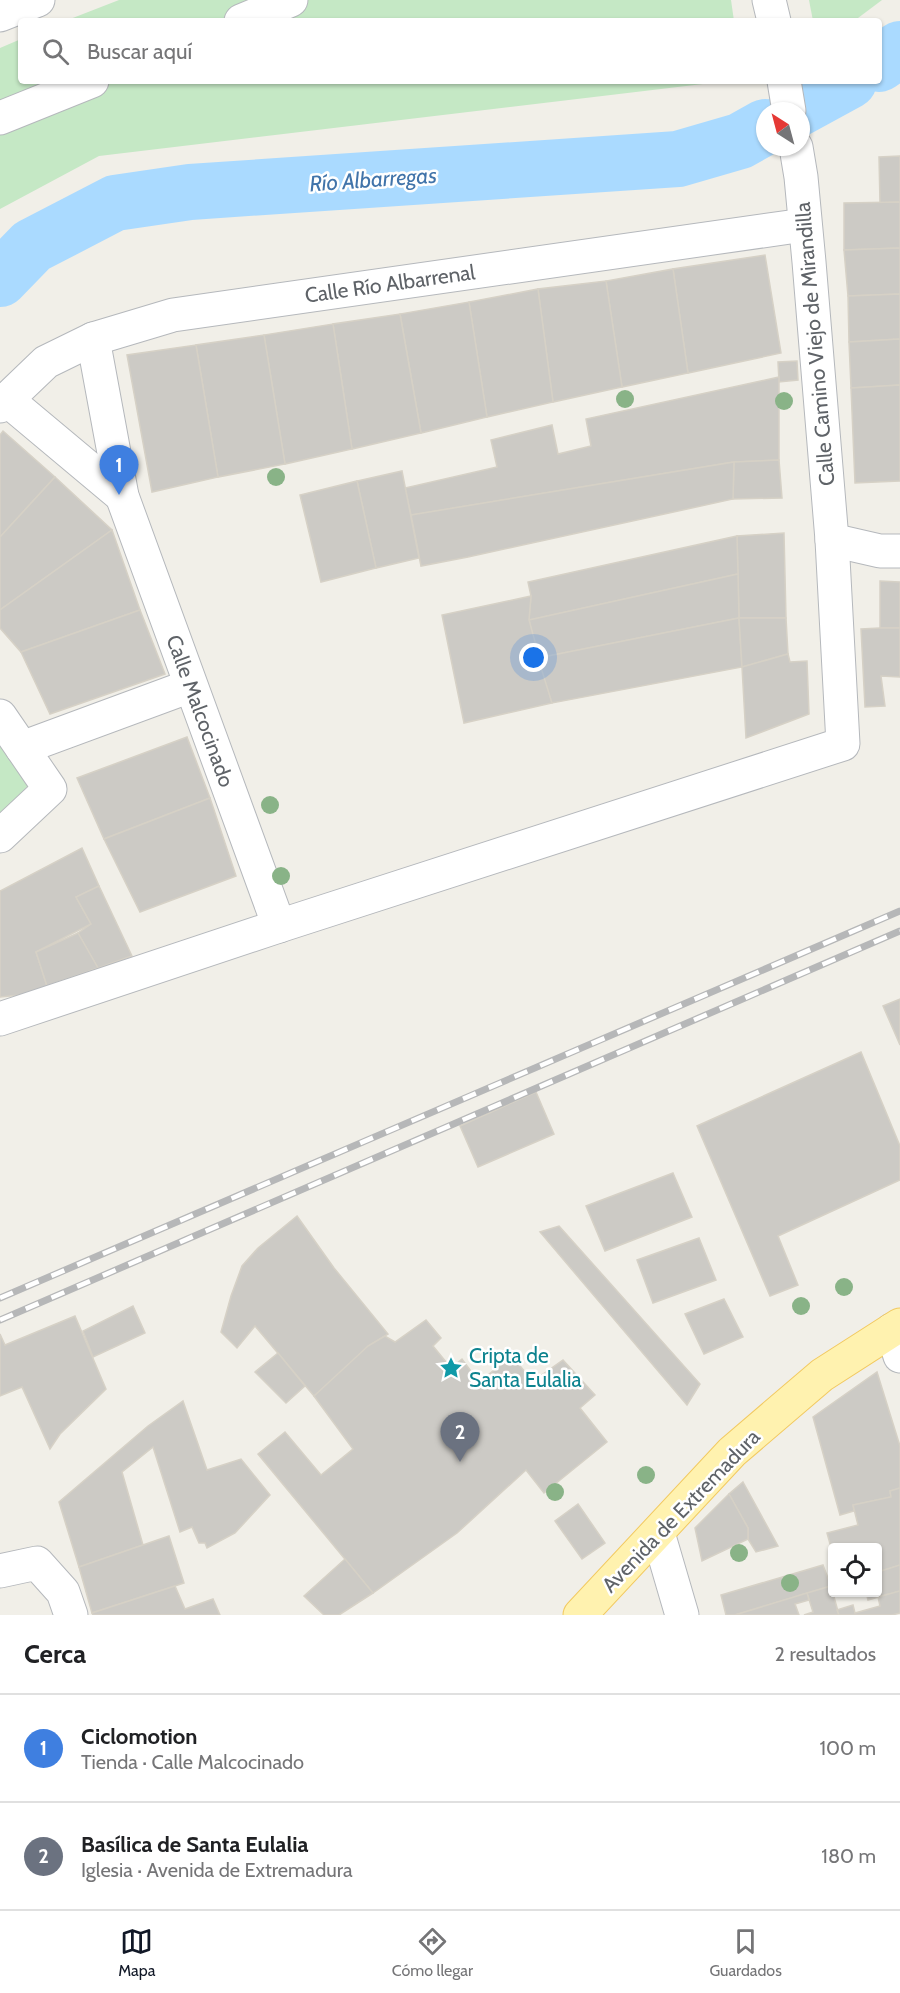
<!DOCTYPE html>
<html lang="es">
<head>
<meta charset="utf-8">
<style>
	:root { --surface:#fff; --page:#f6f6f6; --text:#202124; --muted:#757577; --line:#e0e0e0; --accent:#111827 }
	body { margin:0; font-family:Cabin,sans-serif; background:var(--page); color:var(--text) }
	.controls { position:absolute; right:18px; bottom:18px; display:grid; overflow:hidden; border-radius:6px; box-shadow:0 2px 4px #0004 }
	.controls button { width:54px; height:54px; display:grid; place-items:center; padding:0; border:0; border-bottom:2px solid var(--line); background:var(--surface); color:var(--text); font:30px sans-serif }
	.compass { position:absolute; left:756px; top:102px; width:54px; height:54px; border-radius:50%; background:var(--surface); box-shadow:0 2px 4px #0004; rotate:324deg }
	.you { position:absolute; left:534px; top:658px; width:21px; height:21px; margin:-15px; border:4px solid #fff; border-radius:50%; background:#1a73e8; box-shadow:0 0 0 9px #1a73e833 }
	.badge { display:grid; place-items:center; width:39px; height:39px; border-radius:50%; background:var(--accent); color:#fff; font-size:20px; font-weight:700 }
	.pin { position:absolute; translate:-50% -50px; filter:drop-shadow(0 2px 3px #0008) }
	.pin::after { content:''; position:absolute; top:32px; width:21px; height:18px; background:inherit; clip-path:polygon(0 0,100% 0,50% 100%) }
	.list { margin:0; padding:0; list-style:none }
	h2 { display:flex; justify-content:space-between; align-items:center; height:78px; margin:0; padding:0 24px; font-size:26px }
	h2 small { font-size:20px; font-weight:400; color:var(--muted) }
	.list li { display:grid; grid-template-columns:39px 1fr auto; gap:18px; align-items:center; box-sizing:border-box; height:108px; padding:0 24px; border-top:2px solid var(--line) }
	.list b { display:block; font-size:22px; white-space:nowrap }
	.list p { margin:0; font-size:20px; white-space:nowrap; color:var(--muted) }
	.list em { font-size:20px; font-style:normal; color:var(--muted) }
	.icon { flex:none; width:33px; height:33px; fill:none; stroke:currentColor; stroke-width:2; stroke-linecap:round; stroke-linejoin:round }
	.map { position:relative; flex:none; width:900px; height:1615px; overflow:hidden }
	.search { position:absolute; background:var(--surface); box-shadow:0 2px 4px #0004; left:18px; right:18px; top:18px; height:66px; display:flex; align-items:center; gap:15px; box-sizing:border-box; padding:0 21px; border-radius:6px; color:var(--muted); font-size:22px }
	.sheet { height:294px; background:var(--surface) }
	nav { display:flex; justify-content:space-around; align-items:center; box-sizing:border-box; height:84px; border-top:2px solid var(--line); background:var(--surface); font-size:16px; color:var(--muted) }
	nav a { display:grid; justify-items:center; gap:3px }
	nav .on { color:var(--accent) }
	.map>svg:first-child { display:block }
	.green { fill:#c5e8c5 }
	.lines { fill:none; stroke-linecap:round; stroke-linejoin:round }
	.river { stroke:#aadaff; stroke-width:56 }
	.building { fill:#cccac5; stroke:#d6d1c6; stroke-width:1.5 }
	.minor-casing { stroke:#b5b8bc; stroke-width:35 }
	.major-casing { stroke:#f2c960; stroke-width:35 }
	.minor { stroke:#fff; stroke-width:33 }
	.major { stroke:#fff2af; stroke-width:33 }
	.rail-casing { stroke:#b6b7b8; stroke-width:7 }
	.rail { stroke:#fff; stroke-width:4.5; stroke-dasharray:14; stroke-linecap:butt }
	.tree { fill:#89b387 }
	.labels { text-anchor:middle; stroke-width:5; stroke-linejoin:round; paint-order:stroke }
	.street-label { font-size:21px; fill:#5f6368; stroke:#fff }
	.culture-label { font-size:21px; fill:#0d838f; stroke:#fff; text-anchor:start }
	.water-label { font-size:22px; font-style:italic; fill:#4174aa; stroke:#fff }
</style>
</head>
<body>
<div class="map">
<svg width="900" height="1615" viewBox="0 0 900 1615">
	<rect width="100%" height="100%" fill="#f1efe8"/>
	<g class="green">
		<polygon points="119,0 731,0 734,21 65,21"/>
		<polygon points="809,0 882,0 854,21 813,21"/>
		<polygon points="21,39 21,81 728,81 99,156 0,209 0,48"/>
		<polygon points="0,740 34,779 0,816"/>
	</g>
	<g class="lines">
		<g class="river">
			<polyline points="879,64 900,49"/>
			<polyline points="794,111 849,81"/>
			<polyline points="0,279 32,246 115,203 190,192 678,159 740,141 765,127"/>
		</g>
	</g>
	<g class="building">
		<polygon points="900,156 900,202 880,203 879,157"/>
		<polygon points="900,202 900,248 844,250 844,203"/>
		<polygon points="900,248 900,294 848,296 844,250"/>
		<polygon points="765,255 781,353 688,373 673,269"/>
		<polygon points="673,269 688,373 622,387 606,281"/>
		<polygon points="606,281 622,387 553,402 538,289"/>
		<polygon points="538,289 553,402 487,417 469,302"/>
		<polygon points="900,294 900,339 849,342 848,296"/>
		<polygon points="469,302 487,417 421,433 400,314"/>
		<polygon points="400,314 421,433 352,449 333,324"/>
		<polygon points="333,324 352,449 285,464 264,335"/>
		<polygon points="264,335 285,464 218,477 196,345"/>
		<polygon points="900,339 900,385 851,388 849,342"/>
		<polygon points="196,345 218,477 152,492 127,355"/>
		<polygon points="797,361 798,380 779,382 778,362"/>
		<polygon points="779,377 779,460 734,462 411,515 405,488 497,467 491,440 552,425 558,454 591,446 586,419"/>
		<polygon points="900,385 900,481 855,483 851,388"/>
		<polygon points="3,431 55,477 0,537 0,435"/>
		<polygon points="779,460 782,498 733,499 734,462"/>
		<polygon points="734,462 733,499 468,557 421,566 411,515"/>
		<polygon points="402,471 419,558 376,568 357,481"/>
		<polygon points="55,477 112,530 0,610 0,537"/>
		<polygon points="357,481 376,568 321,582 300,495"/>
		<polygon points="112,530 140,610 21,652 0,628 0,610"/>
		<polygon points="784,533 786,618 739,618 737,536"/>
		<polygon points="737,536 738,574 529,620 531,596 528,582"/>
		<polygon points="738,574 739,618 538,658 529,620"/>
		<polygon points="880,581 900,582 900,628 880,628"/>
		<polygon points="531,596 529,620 552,703 464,723 442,615"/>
		<polygon points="140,610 165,674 50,714 21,652"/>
		<polygon points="739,618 742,667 552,703 538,658"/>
		<polygon points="739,618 786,618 788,654 742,667"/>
		<polygon points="880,628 900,628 900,677 881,676 885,706 865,707 861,629"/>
		<polygon points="788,654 790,662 807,661 809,714 746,738 742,667"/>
		<polygon points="187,737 210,798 104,839 77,778"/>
		<polygon points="210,798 236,876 140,912 104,839"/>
		<polygon points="82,848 99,886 76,897 91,924 36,952 47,986 30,994 0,997 0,891"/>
		<polygon points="99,886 132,956 98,968 78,933 91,924 76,897"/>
		<polygon points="78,933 98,968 47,986 36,952"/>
		<polygon points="900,999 900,1045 883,1006"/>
		<polygon points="861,1052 900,1146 900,1180 778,1236 798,1285 770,1296 697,1126"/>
		<polygon points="536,1092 554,1134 478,1167 460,1126"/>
		<polygon points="673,1173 692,1217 605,1251 586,1206"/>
		<polygon points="297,1216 334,1268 388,1334 368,1346 351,1365 314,1396 255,1326 237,1348 221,1332 231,1296 242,1266 258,1248"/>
		<polygon points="559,1226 700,1384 687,1405 540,1232"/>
		<polygon points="699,1238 716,1280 653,1303 637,1260"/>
		<polygon points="724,1299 743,1337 704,1354 685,1314"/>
		<polygon points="133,1306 145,1333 93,1357 83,1331"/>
		<polygon points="75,1316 106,1389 60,1434 50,1449 22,1387 0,1396 0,1334 5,1345"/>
		<polygon points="426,1320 441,1338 433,1346 451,1368 462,1359 479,1382 512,1356 525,1372 536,1379 563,1360 595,1395 580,1408 607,1442 544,1493 526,1470 457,1533 373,1593 258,1454 285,1432 321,1475 353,1449 314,1396 368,1346 385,1336 395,1342"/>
		<polygon points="278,1353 305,1386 286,1403 255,1372"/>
		<polygon points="877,1372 900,1446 900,1488 890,1491 891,1497 853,1505 854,1511 840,1515 813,1417"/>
		<polygon points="183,1401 207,1470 241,1459 270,1495 235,1533 207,1548 205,1543 199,1543 192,1527 180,1532 153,1447 122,1472 143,1545 79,1567 59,1502 148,1426"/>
		<polygon points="743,1482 778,1546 756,1552 748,1539 748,1528 729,1494"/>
		<polygon points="900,1488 900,1565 878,1572 878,1548 832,1548 832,1551 827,1533 858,1525 853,1505 891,1497 890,1491"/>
		<polygon points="729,1494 748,1528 748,1539 702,1561 695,1528"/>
		<polygon points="578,1504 605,1543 582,1559 555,1521"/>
		<polygon points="169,1536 184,1583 92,1613 79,1567"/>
		<polygon points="345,1559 373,1593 339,1615 324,1615 304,1596"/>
		<polygon points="823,1565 831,1586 735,1615 726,1615 721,1595"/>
		<polygon points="900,1565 900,1591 868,1600 866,1592 878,1592 878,1572"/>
		<polygon points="175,1586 185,1609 213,1599 220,1615 93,1615 92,1613"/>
		<polygon points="831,1586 839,1615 804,1615 813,1612 807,1593"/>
		<polygon points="900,1591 900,1613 892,1615 839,1615 837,1610 853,1605 855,1613 880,1606 878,1597"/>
		<polygon points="807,1593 809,1600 795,1604 799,1615 735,1615"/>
	</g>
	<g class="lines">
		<g class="minor-casing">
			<g id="minor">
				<polyline points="769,0 774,21"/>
				<polyline points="0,15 38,0"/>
				<polyline points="241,21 291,0"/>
				<polyline points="784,81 789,111"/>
				<polyline points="0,118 92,81"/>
				<polyline points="93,339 122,496 279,926"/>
				<polyline points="6,399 122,496"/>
				<polyline points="0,406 46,362 93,339 173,315 804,225"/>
				<polyline points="832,540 880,551 900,551"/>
				<polyline points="0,716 50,789 0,836"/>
				<polyline points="22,748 190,686"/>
				<polyline points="0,1019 279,926 843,744 832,540 809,262 801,177 796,147"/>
				<polyline points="892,1330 900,1356"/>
				<polyline points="658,1533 682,1615"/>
				<polyline points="0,1571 37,1563 63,1592 71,1615"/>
			</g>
		</g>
		<g class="major-casing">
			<polyline id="major" points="580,1615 732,1452 822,1375 900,1325"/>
		</g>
		<use href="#minor" class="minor"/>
		<use href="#major" class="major"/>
		<g class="rail-casing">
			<g id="rail">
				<polyline points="0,1298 900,911"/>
				<polyline points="0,1320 900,931"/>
			</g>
		</g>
		<use href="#rail" class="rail"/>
	</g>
	<g class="tree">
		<circle cx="625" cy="399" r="9"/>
		<circle cx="784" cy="401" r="9"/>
		<circle cx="276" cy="477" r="9"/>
		<circle cx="270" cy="805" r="9"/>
		<circle cx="281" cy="876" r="9"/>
		<circle cx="844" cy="1287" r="9"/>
		<circle cx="801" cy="1306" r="9"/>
		<circle cx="646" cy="1475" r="9"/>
		<circle cx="555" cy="1492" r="9"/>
		<circle cx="739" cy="1553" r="9"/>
		<circle cx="790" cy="1583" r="9"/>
	</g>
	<defs>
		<g id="sight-bare" transform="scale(1.8)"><path d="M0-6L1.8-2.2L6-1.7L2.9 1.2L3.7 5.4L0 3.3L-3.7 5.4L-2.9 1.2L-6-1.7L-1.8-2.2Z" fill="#0f9aa8" stroke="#fff" stroke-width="2.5" paint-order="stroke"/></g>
	</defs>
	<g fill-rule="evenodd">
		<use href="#sight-bare" x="451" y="1368"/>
	</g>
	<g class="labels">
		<g class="street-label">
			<text transform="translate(390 284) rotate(-8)" y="7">Calle Río Albarrenal</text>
			<text transform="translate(815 344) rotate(-95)" y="7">Calle Camino Viejo de Mirandilla</text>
			<text transform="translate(200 711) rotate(70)" y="7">Calle Malcocinado</text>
			<text transform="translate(681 1511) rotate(-46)" y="7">Avenida de Extremadura</text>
		</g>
		<g class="culture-label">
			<text x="469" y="1363">Cripta de<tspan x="469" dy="24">Santa Eulalia</tspan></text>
		</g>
		<g class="water-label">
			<text transform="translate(373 179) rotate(-4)" y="8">Río Albarregas</text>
		</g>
	</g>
</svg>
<div class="controls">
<button><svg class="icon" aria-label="locate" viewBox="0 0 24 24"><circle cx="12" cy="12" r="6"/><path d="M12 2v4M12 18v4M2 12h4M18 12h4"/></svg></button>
</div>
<svg class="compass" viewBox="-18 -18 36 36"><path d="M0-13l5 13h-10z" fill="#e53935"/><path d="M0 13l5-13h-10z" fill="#757577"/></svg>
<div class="you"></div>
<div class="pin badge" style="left:119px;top:495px;background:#3f7fe0">1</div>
<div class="pin badge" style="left:460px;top:1462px;background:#6b7280">2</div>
<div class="search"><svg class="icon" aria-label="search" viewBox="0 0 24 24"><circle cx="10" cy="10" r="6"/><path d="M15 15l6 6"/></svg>Buscar aquí</div>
</div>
<section class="sheet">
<h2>Cerca<small>2 resultados</small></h2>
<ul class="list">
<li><span class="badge" style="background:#3f7fe0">1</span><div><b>Ciclomotion</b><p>Tienda · Calle Malcocinado</p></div><em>100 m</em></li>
<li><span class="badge" style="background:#6b7280">2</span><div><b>Basílica de Santa Eulalia</b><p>Iglesia · Avenida de Extremadura</p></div><em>180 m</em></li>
</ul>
</section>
<nav>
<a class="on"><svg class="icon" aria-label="map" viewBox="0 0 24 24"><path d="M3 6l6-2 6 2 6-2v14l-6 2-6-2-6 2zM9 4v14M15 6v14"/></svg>Mapa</a>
<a><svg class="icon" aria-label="directions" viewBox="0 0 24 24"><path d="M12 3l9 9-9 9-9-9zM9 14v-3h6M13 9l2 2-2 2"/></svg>Cómo llegar</a>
<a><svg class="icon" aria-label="saved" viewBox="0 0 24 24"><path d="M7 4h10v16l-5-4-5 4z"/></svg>Guardados</a>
</nav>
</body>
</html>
